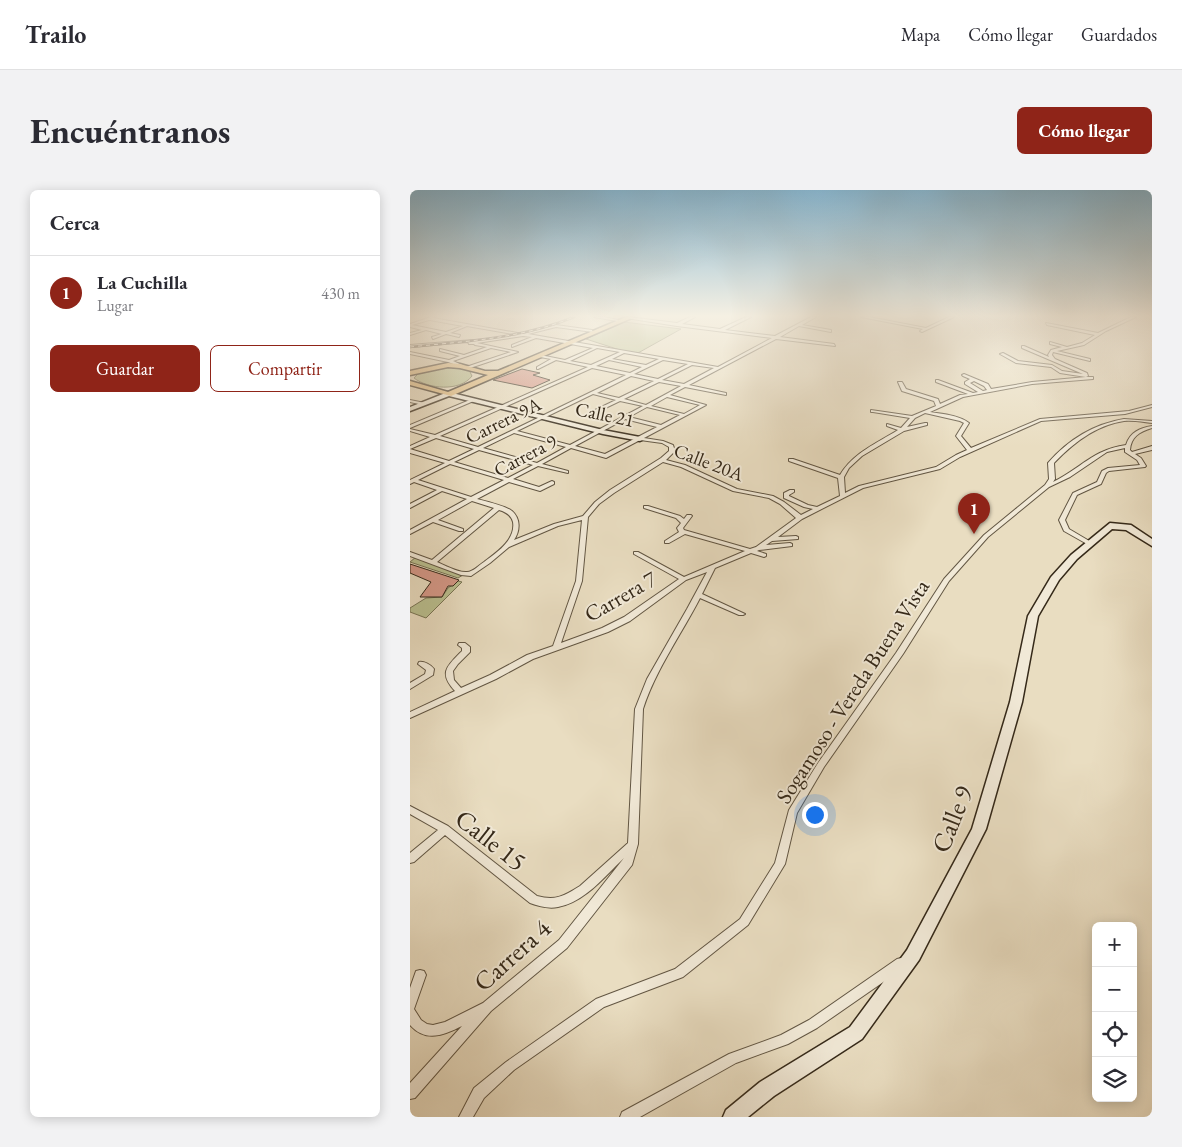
<!DOCTYPE html>
<html lang="es">
<head>
<meta charset="utf-8">
<style>
	:root { --surface:#fff; --page:#f2f2f3; --text:#2b2b33; --muted:#7c7c81; --line:#e1e1e2; --accent:#8f2418 }
	body { margin:0; font-family:"EB Garamond",serif; background:var(--page); color:var(--text) }
	.controls { position:absolute; right:15px; bottom:15px; display:grid; overflow:hidden; border-radius:8px; box-shadow:0 2px 12px #0003 }
	.controls button { width:45px; height:45px; display:grid; place-items:center; padding:0; border:0; border-bottom:1px solid var(--line); background:var(--surface); color:var(--text); font:25px sans-serif }
	.you { position:absolute; left:404px; top:624px; width:18px; height:18px; margin:-12px; border:4px solid #fff; border-radius:50%; background:#1a73e8; box-shadow:0 0 0 8px #1a73e833 }
	.badge { display:grid; place-items:center; width:32px; height:32px; border-radius:50%; background:var(--accent); color:#fff; font-size:16px; font-weight:700 }
	.pin { position:absolute; translate:-50% -41px; filter:drop-shadow(0 1px 2px #0008) }
	.pin::after { content:''; position:absolute; top:26px; width:18px; height:15px; background:inherit; clip-path:polygon(0 0,100% 0,50% 100%) }
	.list { margin:0; padding:0; list-style:none }
	h2 { display:flex; justify-content:space-between; align-items:center; height:65px; margin:0; padding:0 20px; font-size:21px }
	h2 small { font-size:16px; font-weight:400; color:var(--muted) }
	.list li { display:grid; grid-template-columns:32px 1fr auto; gap:15px; align-items:center; box-sizing:border-box; height:75px; padding:0 20px; border-top:1px solid var(--line) }
	.list b { display:block; font-size:19px; white-space:nowrap }
	.list p { margin:0; font-size:16px; white-space:nowrap; color:var(--muted) }
	.list em { font-size:16px; font-style:normal; color:var(--muted) }
	.actions { display:flex; gap:10px; padding:15px 20px }
	.actions a { flex:1; padding:11px 0; border:1px solid var(--accent); border-radius:8px; text-align:center; font-size:18px; color:var(--accent) }
	.actions .main { background:var(--accent); color:#fff }
	.icon { flex:none; width:28px; height:28px; fill:none; stroke:currentColor; stroke-width:2; stroke-linecap:round; stroke-linejoin:round }
	.map { position:relative; flex:none; width:742px; height:927px; overflow:hidden; border-radius:8px }
	header { display:flex; align-items:center; gap:30px; box-sizing:border-box; height:70px; padding:0 25px; background:var(--surface); border-bottom:1px solid var(--line) }
	header strong { font-size:24px }
	nav { display:flex; gap:28px; margin-inline-start:auto; font-size:18px }
	.intro { display:flex; align-items:center; justify-content:space-between; box-sizing:border-box; height:120px; padding:0 30px }
	h1 { margin:0; font-size:35px }
	.button { padding:12px 22px; border-radius:8px; background:var(--accent); color:#fff; font-size:18px; font-weight:700 }
	main { display:flex; gap:30px; padding:0 30px }
	aside { flex:1; background:var(--surface); border-radius:8px; box-shadow:0 2px 12px #0003 }
	.map>svg:first-child { display:block }
	.green { fill:#bac090; stroke:#787454 }
	.building { fill:#d69989; stroke:#352919 }
	.lines { fill:none; stroke-linecap:round; stroke-linejoin:round }
	.street-casing { stroke:#625643; stroke-width:2 }
	.secondary-casing { stroke:#352919; stroke-width:3 }
	.primary-casing { stroke:#352919; stroke-width:3 }
	.street { fill:#f1e9d7; fill-rule:evenodd }
	.secondary { fill:#f1e9d7; fill-rule:evenodd }
	.primary { fill:#e4be80; fill-rule:evenodd }
	.rail-casing { stroke:#352919; stroke-width:2.5 }
	.rail { stroke:#f1e9d7; stroke-width:1; stroke-dasharray:4; stroke-linecap:butt }
	.labels { text-anchor:middle; stroke-width:4; stroke-linejoin:round; paint-order:stroke }
	.far-street-label { font-size:19px; fill:#352919; stroke:#f1e9d7 }
	.street-label { font-size:22px; fill:#352919; stroke:#f1e9d7 }
	.near-street-label { font-size:26px; fill:#352919; stroke:#f1e9d7 }
</style>
</head>
<body>
<header>
<strong>Trailo</strong>
<nav><a>Mapa</a><a>Cómo llegar</a><a>Guardados</a></nav>
</header>
<div class="intro"><h1>Encuéntranos</h1><a class="button">Cómo llegar</a></div>
<main>
<aside>
<h2>Cerca<small></small></h2>
<ul class="list">
<li><span class="badge">1</span><div><b>La Cuchilla</b><p>Lugar</p></div><em>430 m</em></li>
</ul>
<div class="actions"><a class="main">Guardar</a><a>Compartir</a></div>
</aside>
<div class="map">
<svg width="742" height="927" viewBox="0 0 742 927">
	<rect width="100%" height="100%" fill="#e9ddc1"/>
	<filter id="stains"><feTurbulence type="fractalNoise" baseFrequency=".004" numOctaves="4"/><feColorMatrix values="0 0 0 0 .2 0 0 0 0 .09 0 0 0 0 .02 0 0 0 .5 -.17"/></filter>
	<radialGradient id="worn" r=".72"><stop offset=".6" stop-color="#630" stop-opacity="0"/><stop offset="1" stop-color="#630" stop-opacity=".3"/></radialGradient>
	<g class="green">
		<polygon points="214,132 271,139 228,163 213,161 176,149"/>
		<path d="M37 177 59 180 62 186C50 202 18 199 4 188L10 182Z"/>
		<polygon points="6,367 53,385 48,388 0,372"/>
		<polygon points="48,391 52,392 16,428 0,422 0,418 16,408 32,407 38,398"/>
	</g>
	<g class="building">
		<polygon points="112,179 130,183 123,185 140,190 122,198 83,190"/>
		<polygon points="0,374 49,390 43,396 38,396 32,407 10,407 21,392 0,383"/>
	</g>
	<g class="lines">
		<g class="street-casing">
			<g id="street">
				<path d="M21 127H26L23 128 113 144 146 135 182 140 183 142 146 137 118 144 308 177 362 148 267 136 216 128 218 127 267 133 280 127H285L272 134 310 139 336 127H341L315 140 365 146 401 127H406L392 135 421 140V142L389 136 370 147 424 154 425 156 366 149 279 195 316 203V205L275 197 260 205 296 215 234 248 253 251 263 255 265 261 256 270 275 275 327 299 363 306 374 312 391 325 403 319 394 317 374 308V303L380 300H384V302L379 305V306L398 315 407 317 430 306 428 288 379 271V269H383L430 285C443 263 467 253 488 240L477 236V234L491 238 500 228 463 222H461V220L502 226 526 216 524 211 492 201 488 192H492L496 199 528 209 530 214 550 205 558 204 526 192V190H528L563 203 568 202 555 194V192L560 189 553 186 552 185 554 184 578 194 581 199 622 192 676 187 650 183 641 177 606 173 590 164 593 163 608 171 642 175 652 181 673 184 612 158V156H614L639 167 638 165 641 160 652 157 640 154V152L657 157 672 153 685 145 637 135 636 133 688 143 721 127H726L696 141 674 155 647 161 680 169V171L643 162 642 165 645 169 677 183 678 186 676 187H683V189L622 194 553 207 520 222C532 224 549 225 559 233L551 246 561 258 630 229 719 221 742 215V217L715 224 631 231 550 267 530 279 453 298 392 329 368 347 386 346 388 347V349L362 351 356 355 380 353 382 354V356L349 360 347 361 356 364V366L354 367 341 363 305 378 292 404 335 424 333 425H329L290 408C271 445 246 479 233 519L228 654 222 675 157 758 81 821 5 908 0 909V893L52 836C34 845 16 853 0 835V798L6 781 10 780 14 781 16 785 4 819 11 830 17 834 23 835 35 832 73 813 149 750 214 668C195 686 175 712 148 717 138 719 129 716 120 713L35 645 4 672 0 673V663L28 640 0 624V616L38 636 127 706C146 711 154 706 170 696L218 653 225 519 237 489 277 419 297 382 276 390 220 431 198 442 123 469 86 489 0 528V522L45 501C28 483 37 476 52 461V458L48 455 49 453H55L60 457V462L48 474 43 481 44 490 51 498 80 485 117 465 143 456 166 391 172 330 148 336 99 357 80 373 61 386 51 385 0 366V362L22 370 84 318 62 311 28 330 53 339V341H49L23 332 0 344V340L57 309 32 301 0 318V314L27 300 4 292 0 294V290L35 273 0 263V256L20 247 0 241V239L25 245 178 177 146 170 128 179H127V177L141 169 130 167V165L155 170 183 158 126 148 102 157V155L122 147 113 146 67 153 108 162 57 179H56V177L101 162 81 158 43 171 52 175V177H51L38 172 0 164V162L39 170 50 166 30 161V159L54 165 77 157 65 155 64 154H59L58 152 0 157V155L63 150 65 151 108 145 57 136 40 143 50 145 49 147 36 144 23 149 22 147 32 144 16 140 0 145V143L12 140 0 137V134ZM19 130H20L53 136 36 142 2 135ZM187 158 210 162 181 175 160 171ZM214 163 249 169 236 175 202 169ZM199 170 232 177 220 183 186 176ZM253 170 278 174 248 189 224 184ZM282 175 304 178 274 194 252 190ZM182 178 216 185 68 257 30 246ZM221 186 244 191 209 208 187 203ZM564 191 574 196 577 200 573 201 560 193ZM249 192 271 196 236 215 214 209ZM183 204 206 210 183 221V223H185L210 211 233 216 160 255 107 241ZM257 207 290 215 274 224 241 216ZM237 217 270 225 251 235 219 227ZM515 223 550 231 554 233 546 246 557 260 546 265 526 277 449 296 435 303 434 287 439 278 452 266 494 241 517 235V233H515L497 237 505 228ZM215 229 247 237 195 264 165 256ZM104 243 156 257 127 273 73 258ZM26 248 64 259 39 271 0 259ZM230 250 252 253 259 257V261L251 268 200 300 185 312 173 326 144 334 104 350C110 341 111 329 102 321 96 316 75 311 67 309L99 292 130 301 144 294V292L142 291 129 297 103 289 128 276 158 283V281L132 274 161 258 196 268ZM69 260 123 275 98 288 44 272ZM253 272 271 277 323 301 359 308 370 314 386 328 346 357 340 359 274 340 273 338 282 326 281 325H277L274 329 270 326 238 316H234V318L266 328 271 333 267 338 269 342 255 351V353H259L275 344 335 361 274 387 228 362H224V364L269 389 214 427 192 438 151 453 172 391 178 327 189 314 204 303ZM40 274 94 290 61 307 8 290ZM89 320C96 322 101 325 103 332 106 350 86 363 74 372 69 375 63 382 57 382 49 383 34 375 27 372Z"/>
				<polygon points="184,127 193,127 209,130 207,131"/>
				<polygon points="451,127 459,127 516,138 539,127 544,127 512,142 510,141 513,139"/>
				<polygon points="62,209 66,210 0,238 0,235"/>
				<polygon points="0,210 15,213 15,214 13,215 0,212"/>
				<path d="M714 229 742 231V233C733 232 723 230 714 231 686 235 662 254 644 273L645 289 643 292C670 279 684 259 716 255 720 242 730 238 742 236V238C729 242 721 247 720 260L722 262 742 256V260L725 264 731 268 736 276 735 277 699 281 696 283 691 294 667 305 655 330 659 339 681 352V354H677L654 341 649 330 663 303 687 292 692 281 698 278 730 275 727 270 715 262V258L697 262 660 287 639 297 578 347 539 391 493 464 414 577 387 623 375 674 338 735 273 787 194 817 104 880 74 908 63 927H49L64 898 96 872 186 809 265 779 330 729 365 673 379 620 408 573 486 463 534 389 574 345 635 295 639 289 638 273C658 250 684 234 714 229Z"/>
				<path d="M9 472C14 471 21 475 24 479L23 485 0 499V493L15 484 16 480 8 474Z"/>
				<polygon points="491,768 495,769 497,773 495,777 407,838 378,854 326,873 230,927 210,927 212,922 319,864 371,845 399,830 487,769"/>
			</g>
		</g>
		<g class="secondary-casing">
			<g id="secondary">
				<polygon points="38,202 193,240 230,247 234,249 230,251 193,244 39,206 0,221 0,217"/>
				<polygon points="700,333 721,335 742,349 742,356 716,340 702,339 667,369 649,390 628,426 612,512 576,639 509,770 452,849 364,906 338,927 313,927 316,920 350,892 440,837 497,760 562,639 600,512 618,426 641,387 661,365"/>
			</g>
		</g>
		<g class="primary-casing">
			<polygon id="primary" points="216,127 224,127 41,206 0,195 0,191 38,202 78,185 50,178 38,177 0,185 0,181 38,173 50,174 75,181 88,181"/>
		</g>
		<use href="#street" class="street"/>
		<use href="#secondary" class="secondary"/>
		<use href="#primary" class="primary"/>
		<g class="rail-casing">
			<path id="rail" d="M0 157C57 151 110 149 164 127"/>
		</g>
		<use href="#rail" class="rail"/>
	</g>
	<linearGradient id="sky" x2="0" y2="1"><stop stop-color="#87b7d2"/><stop offset="0.49" stop-color="#f5f0e3"/><stop offset="1" stop-color="#f5f0e3" stop-opacity="0"/></linearGradient>
	<rect width="742" height="257" fill="url(#sky)"/>
	<g class="labels">
		<g class="far-street-label">
			<text transform="translate(195 224) rotate(12)" y="7">Calle 21</text>
			<text transform="translate(93 230) rotate(-26)" y="7">Carrera 9A</text>
			<text transform="translate(115 265) rotate(-28)" y="7">Carrera 9</text>
			<text transform="translate(299 272) rotate(21)" y="7">Calle 20A</text>
		</g>
		<g class="street-label">
			<text transform="translate(210 406) rotate(-30)" y="8">Carrera 7</text>
			<text transform="translate(442 501) rotate(-57)" y="8">Sogamoso - Vereda Buena Vista</text>
		</g>
		<g class="near-street-label">
			<text transform="translate(542 629) rotate(-68)" y="9">Calle 9</text>
			<text transform="translate(81 650) rotate(38)" y="9">Calle 15</text>
			<text transform="translate(102 765) rotate(-42)" y="9">Carrera 4</text>
		</g>
	</g>
	<rect width="100%" height="100%" filter="url(#stains)"/>
	<rect width="100%" height="100%" fill="url(#worn)"/>
</svg>
<div class="controls">
<button>+</button>
<button>−</button>
<button><svg class="icon" aria-label="locate" viewBox="0 0 24 24"><circle cx="12" cy="12" r="6"/><path d="M12 2v4M12 18v4M2 12h4M18 12h4"/></svg></button>
<button><svg class="icon" aria-label="layers" viewBox="0 0 24 24"><path d="M12 4l9 5-9 5-9-5zM3 14l9 5 9-5"/></svg></button>
</div>
<div class="you"></div>
<div class="pin badge" style="left:564px;top:344px">1</div>
</div>
</main>
</body>
</html>
